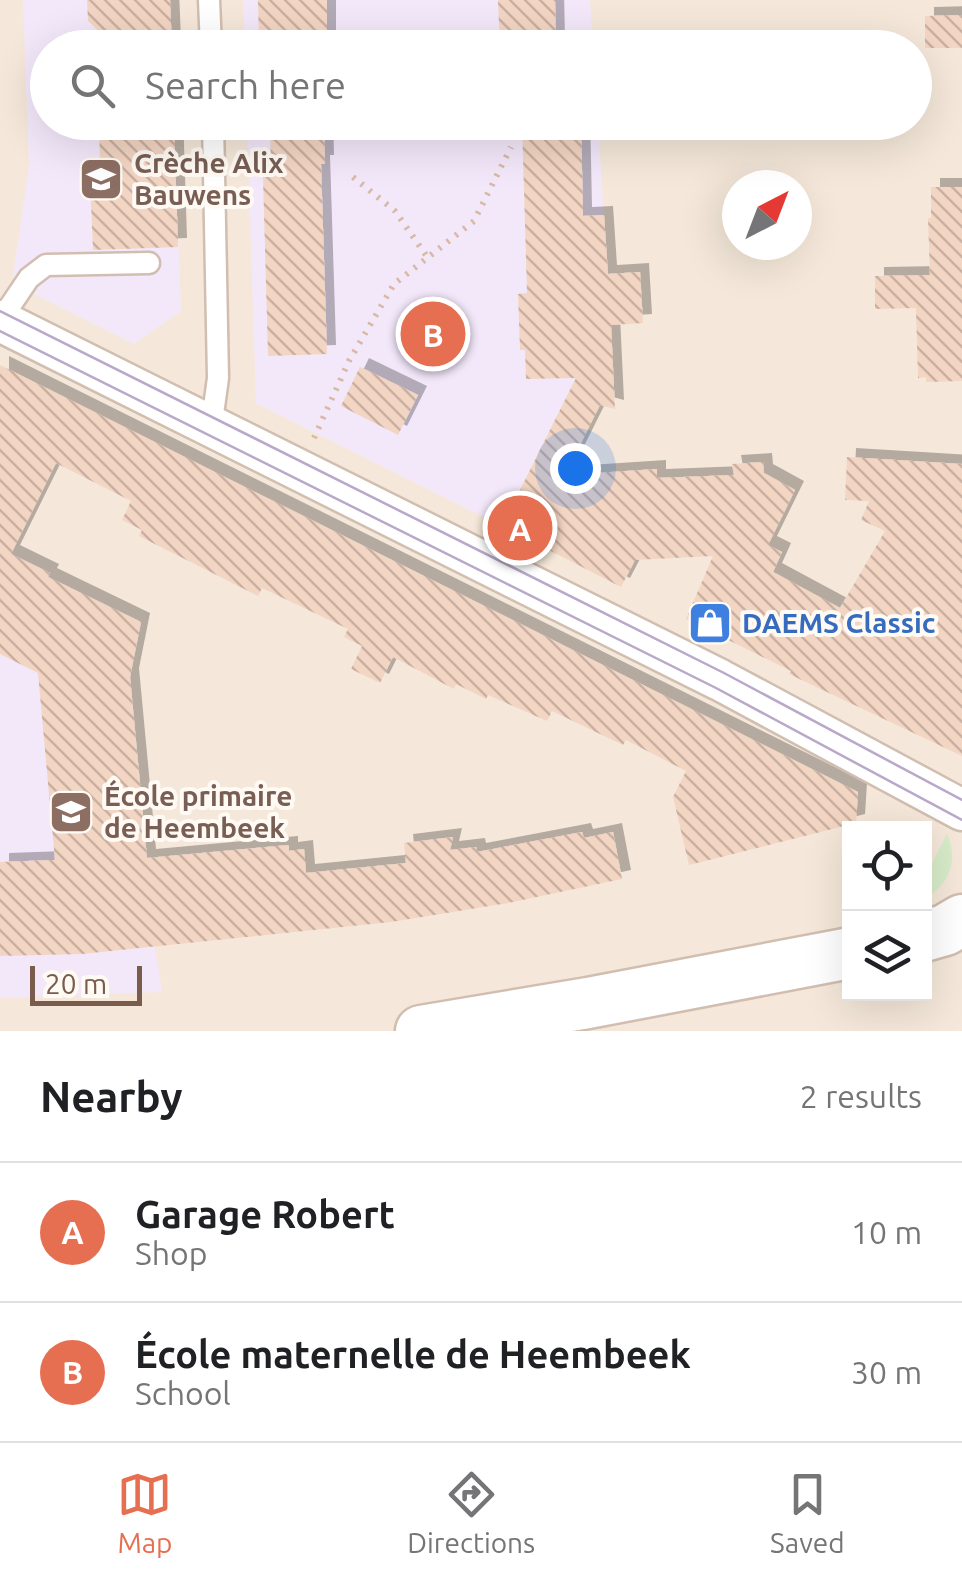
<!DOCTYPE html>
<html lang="en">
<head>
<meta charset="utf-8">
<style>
	:root { --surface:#fff; --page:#f6f6f6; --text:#202124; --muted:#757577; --line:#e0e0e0; --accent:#e76f51 }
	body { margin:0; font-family:Ubuntu,sans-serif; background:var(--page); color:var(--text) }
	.controls { position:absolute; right:30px; bottom:30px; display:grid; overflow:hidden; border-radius:0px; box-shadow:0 10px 40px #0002 }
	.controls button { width:90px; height:90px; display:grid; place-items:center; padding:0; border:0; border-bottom:2px solid var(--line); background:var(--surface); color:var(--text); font:50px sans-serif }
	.compass { position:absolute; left:722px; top:170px; width:90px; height:90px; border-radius:50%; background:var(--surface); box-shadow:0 10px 40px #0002; rotate:42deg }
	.scale { position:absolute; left:30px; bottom:25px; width:112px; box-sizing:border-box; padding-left:10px; border:5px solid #7a5c4d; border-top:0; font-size:28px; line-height:35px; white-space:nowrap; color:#7a5c4d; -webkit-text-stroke:8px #fffaf3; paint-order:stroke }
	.you { position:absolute; left:575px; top:468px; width:35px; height:35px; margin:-25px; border:8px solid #fff; border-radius:50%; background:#1a73e8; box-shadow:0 0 0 15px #1a73e833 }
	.badge { display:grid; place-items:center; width:65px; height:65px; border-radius:50%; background:var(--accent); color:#fff; font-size:32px; font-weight:700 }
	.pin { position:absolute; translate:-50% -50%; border:5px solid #fff; box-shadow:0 2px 10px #0006 }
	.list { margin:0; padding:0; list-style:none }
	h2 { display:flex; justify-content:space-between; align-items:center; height:130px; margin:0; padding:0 40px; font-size:42px }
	h2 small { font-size:32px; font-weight:400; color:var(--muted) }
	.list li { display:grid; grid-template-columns:65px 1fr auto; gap:30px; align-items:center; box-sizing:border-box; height:140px; padding:0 40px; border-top:2px solid var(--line) }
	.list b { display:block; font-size:38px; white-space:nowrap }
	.list p { margin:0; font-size:32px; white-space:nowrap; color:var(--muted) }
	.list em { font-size:32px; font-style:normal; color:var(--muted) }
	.icon { flex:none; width:55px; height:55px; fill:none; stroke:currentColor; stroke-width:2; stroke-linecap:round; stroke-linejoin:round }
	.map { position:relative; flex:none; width:962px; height:1031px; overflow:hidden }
	.search { position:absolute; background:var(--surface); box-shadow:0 10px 40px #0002; left:30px; right:30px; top:30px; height:110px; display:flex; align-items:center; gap:25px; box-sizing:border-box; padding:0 35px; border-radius:55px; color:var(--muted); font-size:38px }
	.sheet { height:410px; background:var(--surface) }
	nav { display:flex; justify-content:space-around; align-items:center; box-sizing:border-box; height:140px; border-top:2px solid var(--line); background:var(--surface); font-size:28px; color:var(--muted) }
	nav a { display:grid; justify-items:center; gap:5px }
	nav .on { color:var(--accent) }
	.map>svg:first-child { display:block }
	.residential { fill:#f5e8da; fill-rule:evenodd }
	.education { fill:#f3e8fa }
	.grass { fill:#d8ecc9 }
	.building { fill:url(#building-back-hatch); filter:url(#shadow) }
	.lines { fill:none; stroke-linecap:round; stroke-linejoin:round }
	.service-casing { stroke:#d1beb0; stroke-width:25 }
	.minor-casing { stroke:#d1beb0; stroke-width:45 }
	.tertiary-casing { stroke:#d1beb0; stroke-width:55 }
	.path { stroke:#d9b8a5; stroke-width:6; stroke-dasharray:2.5 8; stroke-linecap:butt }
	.service { stroke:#fff; stroke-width:20 }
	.minor { stroke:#fff; stroke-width:40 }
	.tertiary { stroke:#fff; stroke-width:50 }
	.tram { stroke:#b9a8c9; stroke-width:2.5 }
	.labels { text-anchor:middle; stroke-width:8; stroke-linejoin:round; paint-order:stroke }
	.education-label { font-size:28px; font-weight:bold; fill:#785e54; stroke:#fffaf3; text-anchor:start }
	.shop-label { font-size:28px; font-weight:bold; fill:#366cbe; stroke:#fffaf3; text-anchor:start }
</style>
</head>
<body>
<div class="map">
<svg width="962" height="1031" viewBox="0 0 962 1031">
	<defs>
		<pattern id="building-back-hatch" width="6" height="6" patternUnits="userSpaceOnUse" patternTransform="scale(2.5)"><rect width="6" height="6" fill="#f3d5c3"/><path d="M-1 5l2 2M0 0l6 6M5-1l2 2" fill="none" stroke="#cab0a1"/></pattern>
		<filter id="shadow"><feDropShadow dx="9" dy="-9" stdDeviation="0" flood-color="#0004"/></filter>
	</defs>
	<rect width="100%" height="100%" fill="#fdf6ec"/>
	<path class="residential" d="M0 0H962V1031H0ZM48 48H914V122H48ZM737 185H797V245H737ZM850 828H924V994H850Z"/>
	<g class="education">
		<polygon points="23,0 170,0 172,47 48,48 48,122 174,123 181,311 134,344 12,283 29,166"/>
		<polygon points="243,0 590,0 593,47 245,47"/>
		<polygon points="247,123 598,123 612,349 589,350 502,526 256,403"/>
		<polygon points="0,548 50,573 45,582 80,595 81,593 141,622 130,677 155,947 162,992 0,998"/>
	</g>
	<path class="grass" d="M947 834C959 860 949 886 925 898V877Z"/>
	<g class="building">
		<polygon points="87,0 170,0 172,48 104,48 104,36 88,21"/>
		<polygon points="258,0 327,0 327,40 259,43"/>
		<polygon points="498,0 555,0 556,48 500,48"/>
		<polygon points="962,15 962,48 925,48 925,16"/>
		<polygon points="99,122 174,122 178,247 93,250 90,178 100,165"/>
		<polygon points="270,122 324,122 325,164 321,164 327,354 268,356 263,177 271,177"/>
		<polygon points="522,122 581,122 583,216 604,215 608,274 640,272 643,323 611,325 615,409 600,405 565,475 657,469 657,478 734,475 732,464 763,462 764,473 795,490 768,545 782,552 773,572 840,608 885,531 861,520 869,501 845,500 847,457 962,464 962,756 789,674 791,671 686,619 713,556 635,560 621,587 502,526 576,378 526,379 525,350 520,350 518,294 527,293"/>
		<polygon points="931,187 962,187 962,381 926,382 926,377 918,378 916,308 875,309 875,276 930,275 928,218 931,218"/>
		<polygon points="0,365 858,792 856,823 689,865 673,797 686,771 626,740 623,745 552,711 547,721 488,695 486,699 456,684 454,689 393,657 380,683 351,669 362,646 344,637 348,629 262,588 258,596 139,536 142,530 122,520 131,501 56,463 11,554 50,573 48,577 141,622 130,677 147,858 289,845 289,851 304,849 306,873 406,863 404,843 453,837 450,850 476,847 477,852 582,832 584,838 613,832 622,879 508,903 391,922 82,954 0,956 0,862 55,860 38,673 0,654"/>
		<polygon points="360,367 418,395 398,435 341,406"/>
	</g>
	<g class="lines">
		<g class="service-casing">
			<g id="service">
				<polyline points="209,0 211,48"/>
				<polyline points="0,321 29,278 46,265 149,263"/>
				<polyline points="206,425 214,407 218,378 213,122"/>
			</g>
		</g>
		<g class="minor-casing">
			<polyline id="minor" points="0,321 720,680 962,810"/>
		</g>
		<g class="tertiary-casing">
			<g id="tertiary">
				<polyline points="924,936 945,930 962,920"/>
				<polyline points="421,1031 588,1003 850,953"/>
			</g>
		</g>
		<g class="path">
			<polyline points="353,177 395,211 428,258"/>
			<polyline points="314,438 349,361 394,284 474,221 511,147"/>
		</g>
		<use href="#service" class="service"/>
		<use href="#minor" class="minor"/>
		<use href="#tertiary" class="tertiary"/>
		<g class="tram">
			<polyline points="0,311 724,673 962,800"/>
			<polyline points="0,331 716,688 962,820"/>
		</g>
	</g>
	<defs>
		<g id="school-square" transform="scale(2.25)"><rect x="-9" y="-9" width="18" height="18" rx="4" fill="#8d6e63" stroke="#fffaf3"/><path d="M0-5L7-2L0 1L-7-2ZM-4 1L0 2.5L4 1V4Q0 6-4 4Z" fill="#fff"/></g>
		<g id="shop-square" transform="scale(2.25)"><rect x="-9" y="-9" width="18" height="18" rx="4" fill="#3f7fe0" stroke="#fffaf3"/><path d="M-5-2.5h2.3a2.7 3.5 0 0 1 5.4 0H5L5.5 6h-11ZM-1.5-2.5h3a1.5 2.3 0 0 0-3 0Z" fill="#fff"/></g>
	</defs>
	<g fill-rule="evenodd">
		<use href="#school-square" x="101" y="179"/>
		<use href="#shop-square" x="710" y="623"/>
		<use href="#school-square" x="71" y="812"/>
	</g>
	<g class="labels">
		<g class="education-label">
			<text x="134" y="173">Crèche Alix<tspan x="134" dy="32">Bauwens</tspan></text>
			<text x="104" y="806">École primaire<tspan x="104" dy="32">de Heembeek</tspan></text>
		</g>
		<g class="shop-label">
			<text x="742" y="633">DAEMS Classic</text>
		</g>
	</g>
</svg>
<div class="controls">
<button><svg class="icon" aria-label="locate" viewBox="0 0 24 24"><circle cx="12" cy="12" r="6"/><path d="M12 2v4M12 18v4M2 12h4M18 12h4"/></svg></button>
<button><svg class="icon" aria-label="layers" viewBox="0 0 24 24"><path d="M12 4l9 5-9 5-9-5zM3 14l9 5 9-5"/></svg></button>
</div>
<svg class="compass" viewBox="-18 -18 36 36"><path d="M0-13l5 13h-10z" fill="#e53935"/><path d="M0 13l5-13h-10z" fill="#757577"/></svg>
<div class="scale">20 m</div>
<div class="you"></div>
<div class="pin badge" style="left:520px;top:528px">A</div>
<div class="pin badge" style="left:433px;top:334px">B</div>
<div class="search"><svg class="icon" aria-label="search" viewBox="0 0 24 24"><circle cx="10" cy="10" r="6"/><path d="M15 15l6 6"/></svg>Search here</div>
</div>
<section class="sheet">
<h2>Nearby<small>2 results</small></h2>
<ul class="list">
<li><span class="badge">A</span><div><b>Garage Robert</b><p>Shop</p></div><em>10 m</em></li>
<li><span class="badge">B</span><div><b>École maternelle de Heembeek</b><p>School</p></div><em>30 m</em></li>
</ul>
</section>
<nav>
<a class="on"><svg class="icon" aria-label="map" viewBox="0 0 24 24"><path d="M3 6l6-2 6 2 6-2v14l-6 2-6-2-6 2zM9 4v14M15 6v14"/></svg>Map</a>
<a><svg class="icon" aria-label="directions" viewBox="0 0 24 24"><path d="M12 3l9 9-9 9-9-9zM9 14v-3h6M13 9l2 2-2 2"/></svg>Directions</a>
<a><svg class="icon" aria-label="saved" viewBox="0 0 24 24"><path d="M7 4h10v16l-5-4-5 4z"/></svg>Saved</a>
</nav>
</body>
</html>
